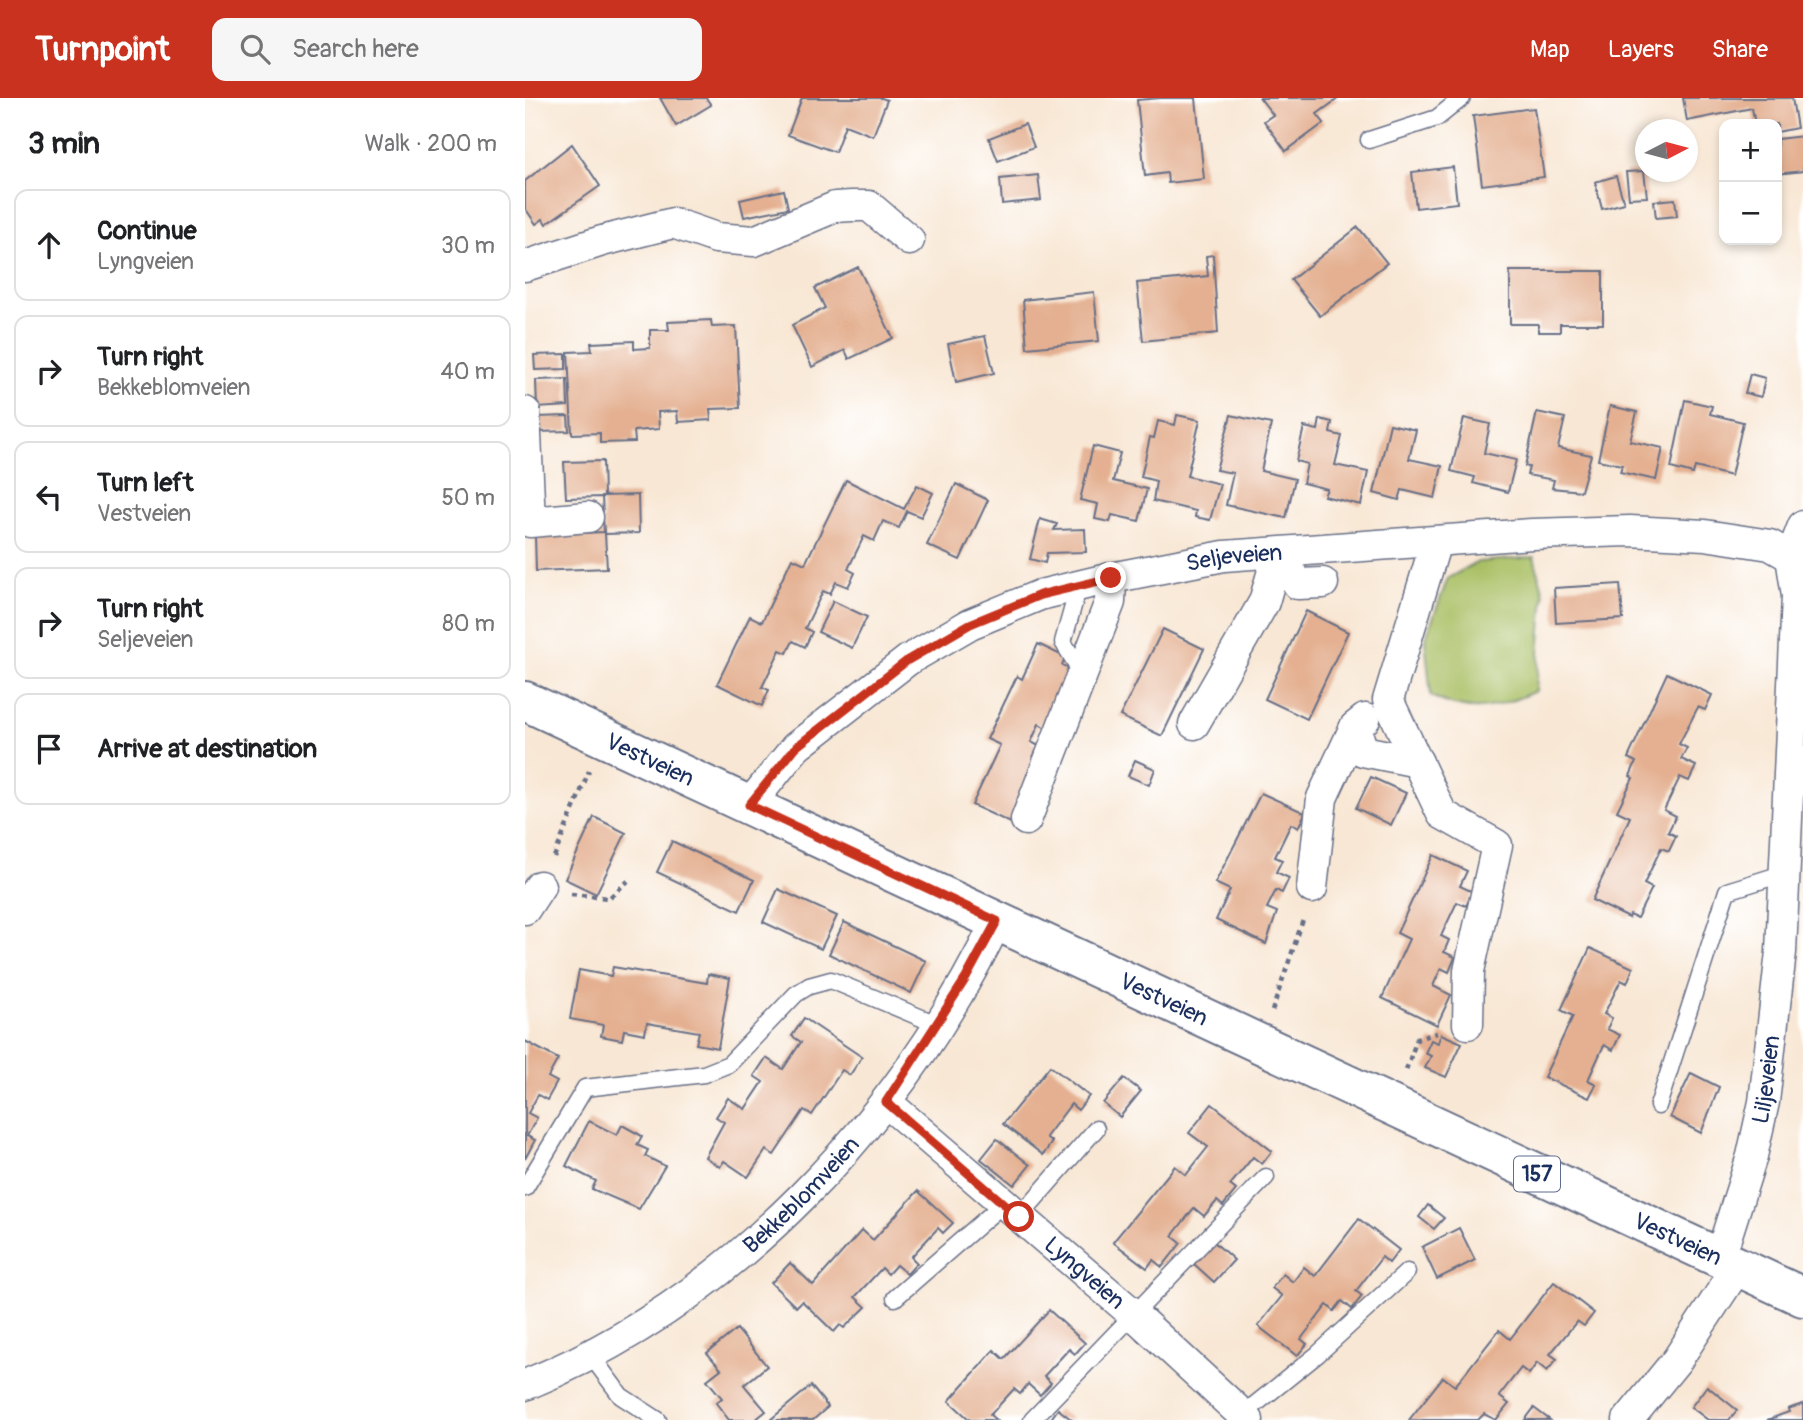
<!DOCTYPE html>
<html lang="en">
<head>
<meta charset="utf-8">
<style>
	:root { --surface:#fff; --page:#f6f6f6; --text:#202124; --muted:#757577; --line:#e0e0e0; --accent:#c8321e }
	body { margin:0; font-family:Pangolin,sans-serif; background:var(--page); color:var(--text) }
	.controls { position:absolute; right:21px; top:21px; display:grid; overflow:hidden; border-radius:14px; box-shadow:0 4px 10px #0003 }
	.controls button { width:63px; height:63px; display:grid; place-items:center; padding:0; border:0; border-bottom:2px solid var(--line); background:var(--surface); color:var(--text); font:35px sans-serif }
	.compass { position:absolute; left:1110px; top:21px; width:63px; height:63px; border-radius:50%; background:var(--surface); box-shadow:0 4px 10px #0003; rotate:84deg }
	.stop { position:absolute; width:21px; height:21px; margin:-16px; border:5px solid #c8321e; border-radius:50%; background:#fff }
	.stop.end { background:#c8321e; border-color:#fff; box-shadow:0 2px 7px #0008 }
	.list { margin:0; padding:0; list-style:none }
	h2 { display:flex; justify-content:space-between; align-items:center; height:91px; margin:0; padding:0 28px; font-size:30px }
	h2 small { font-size:23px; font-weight:400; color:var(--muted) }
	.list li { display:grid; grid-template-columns:46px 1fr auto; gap:21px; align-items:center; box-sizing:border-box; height:112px; margin:0 14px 14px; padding:0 14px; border:2px solid var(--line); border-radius:14px }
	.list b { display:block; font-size:26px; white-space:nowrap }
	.list p { margin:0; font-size:23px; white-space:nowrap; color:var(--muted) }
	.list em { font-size:23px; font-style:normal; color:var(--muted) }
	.icon { flex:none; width:38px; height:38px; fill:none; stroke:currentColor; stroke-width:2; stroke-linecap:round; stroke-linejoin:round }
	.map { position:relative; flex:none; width:1278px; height:1322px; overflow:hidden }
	header { display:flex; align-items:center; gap:42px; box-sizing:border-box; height:98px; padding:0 35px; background:var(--accent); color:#fff }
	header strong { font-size:33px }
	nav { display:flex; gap:38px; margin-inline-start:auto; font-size:24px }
	.search { width:490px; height:63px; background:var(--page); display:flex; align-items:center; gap:18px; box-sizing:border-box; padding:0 24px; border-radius:14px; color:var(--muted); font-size:26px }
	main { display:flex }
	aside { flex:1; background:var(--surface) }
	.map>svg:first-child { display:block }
	.green { fill:#a9bf64; stroke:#627761; stroke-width:2 }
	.building { fill:#e4b091 }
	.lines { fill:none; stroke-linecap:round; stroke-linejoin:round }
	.lane-casing { stroke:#686f87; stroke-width:19 }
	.street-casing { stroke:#686f87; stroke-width:33 }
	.primary-casing { stroke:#686f87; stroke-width:42 }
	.path { stroke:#686f87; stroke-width:4.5; stroke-dasharray:5 5; stroke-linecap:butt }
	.lane { stroke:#fff; stroke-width:16 }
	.street { stroke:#fff; stroke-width:30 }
	.primary { stroke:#fff; stroke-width:38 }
	.route { stroke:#c8321e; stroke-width:9 }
	.labels { text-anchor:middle; stroke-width:5; stroke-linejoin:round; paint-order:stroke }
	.shield { fill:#fff; stroke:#5f6d8e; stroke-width:2 }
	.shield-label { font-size:21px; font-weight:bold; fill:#1b2f5e }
	.street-label { font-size:23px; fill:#1b2f5e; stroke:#fff }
</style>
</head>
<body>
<header>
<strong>Turnpoint</strong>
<div class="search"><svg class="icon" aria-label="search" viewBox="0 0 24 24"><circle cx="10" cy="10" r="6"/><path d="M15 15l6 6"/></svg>Search here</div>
<nav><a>Map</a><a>Layers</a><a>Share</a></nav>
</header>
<main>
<aside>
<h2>3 min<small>Walk · 200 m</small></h2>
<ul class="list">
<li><svg class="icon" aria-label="ahead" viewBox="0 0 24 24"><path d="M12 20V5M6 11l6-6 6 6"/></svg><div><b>Continue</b><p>Lyngveien</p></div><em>30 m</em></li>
<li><svg class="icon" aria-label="right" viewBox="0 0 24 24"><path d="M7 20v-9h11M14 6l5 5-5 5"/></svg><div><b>Turn right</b><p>Bekkeblomveien</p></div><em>40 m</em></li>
<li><svg class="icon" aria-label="left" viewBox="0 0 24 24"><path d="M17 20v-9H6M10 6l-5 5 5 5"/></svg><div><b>Turn left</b><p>Vestveien</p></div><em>50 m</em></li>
<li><svg class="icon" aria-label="right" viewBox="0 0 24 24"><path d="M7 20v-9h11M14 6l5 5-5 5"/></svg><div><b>Turn right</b><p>Seljeveien</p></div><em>80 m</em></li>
<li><svg class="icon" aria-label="arrive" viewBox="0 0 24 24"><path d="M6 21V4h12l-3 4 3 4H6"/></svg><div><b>Arrive at destination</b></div></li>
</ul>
</aside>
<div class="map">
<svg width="1278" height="1322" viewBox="0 0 1278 1322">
	<rect width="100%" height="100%" fill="#fff"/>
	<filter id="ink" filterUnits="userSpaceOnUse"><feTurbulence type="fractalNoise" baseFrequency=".0143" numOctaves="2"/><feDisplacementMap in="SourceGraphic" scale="14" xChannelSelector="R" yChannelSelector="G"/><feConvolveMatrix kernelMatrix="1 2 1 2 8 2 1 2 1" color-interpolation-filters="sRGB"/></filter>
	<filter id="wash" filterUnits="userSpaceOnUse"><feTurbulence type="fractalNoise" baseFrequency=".00686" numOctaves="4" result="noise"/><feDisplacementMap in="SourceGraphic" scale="28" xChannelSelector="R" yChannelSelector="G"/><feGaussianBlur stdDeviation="1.57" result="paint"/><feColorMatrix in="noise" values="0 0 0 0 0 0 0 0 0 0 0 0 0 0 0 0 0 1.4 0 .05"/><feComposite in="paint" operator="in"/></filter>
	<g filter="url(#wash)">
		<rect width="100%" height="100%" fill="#f8e7d4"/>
		<path class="green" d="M1009 459 1019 496 1011 593C970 610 948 619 906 598L900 542 923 480 953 464Z"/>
		<g id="blocks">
			<g class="building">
				<polygon points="135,0 181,0 186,7 151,28"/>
				<polygon points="277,0 357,0 362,2 348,38 320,27 310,54 263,37"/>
				<polygon points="636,0 671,0 679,81 643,85 642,75 620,78 612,2"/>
				<polygon points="735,0 814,0 792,16 799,25 761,53 739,23 748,17"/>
				<polygon points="1158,0 1267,0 1272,30 1252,34 1252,26 1230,26 1227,10 1162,23"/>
				<polygon points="1009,10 1019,79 957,87 948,18"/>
				<polygon points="500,26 509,49 473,63 464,40"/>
				<polygon points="1278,38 1278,73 1252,76 1252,41"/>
				<polygon points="47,46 75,88 21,126 18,121 11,126 0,110 0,83"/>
				<polygon points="928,69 932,105 891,110 887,74"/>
				<polygon points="1119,73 1122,99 1104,100 1101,74"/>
				<polygon points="513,77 516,102 477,106 475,81"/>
				<polygon points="1091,78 1099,105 1077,111 1070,84"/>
				<polygon points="259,92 263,110 219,119 215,102"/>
				<polygon points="1150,101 1152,118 1131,120 1129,103"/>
				<polygon points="833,129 862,165 795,218 766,182"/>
				<polygon points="688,157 693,235 618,243 612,185 683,178 681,158"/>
				<polygon points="333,169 368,240 324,261 320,252 287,269 267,227 300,210 290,190"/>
				<polygon points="985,173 1078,173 1078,226 1035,226 1035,234 1013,234 1013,226 985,226"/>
				<polygon points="569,194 574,243 502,250 498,202"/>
				<polygon points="186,222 187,229 211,228 215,310 185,311 186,322 153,324 152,313 133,314 134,331 109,333 110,344 75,345 75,335 47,336 43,254 67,253 66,245 109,243 109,251 125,250 125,232 144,232 143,224"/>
				<polygon points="460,238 469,275 431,284 423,246"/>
				<polygon points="41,256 41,271 10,272 9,257"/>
				<polygon points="1225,276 1240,280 1236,299 1220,295"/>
				<polygon points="42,281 43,308 12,310 11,282"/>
				<polygon points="1160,302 1187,308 1185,316 1218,324 1206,378 1170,369 1168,376 1146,370"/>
				<polygon points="1085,308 1112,314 1105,343 1138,350 1131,382 1095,374 1097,367 1073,362"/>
				<polygon points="1012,314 1040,320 1033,350 1066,357 1056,393 1027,390 1029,382 1002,377 1004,369 1000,368"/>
				<polygon points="652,317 675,322 662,378 695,386 685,422 670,419 671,413 628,403 631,383 616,379 625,339 629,340 633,323 650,327"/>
				<polygon points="706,317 746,326 736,373 770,381 761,420 701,407 708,375 691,372"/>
				<polygon points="43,318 44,333 13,334 12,319"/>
				<polygon points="939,320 965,326 959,355 991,362 983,394 948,385 950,379 926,373"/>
				<polygon points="795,321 807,324 805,335 817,338 810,367 843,374 836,407 799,398 802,391 778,385 782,366 771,363 779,329 793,332"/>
				<polygon points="865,326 891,332 884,361 917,368 910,400 877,392 874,402 849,395"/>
				<polygon points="568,348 595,355 588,383 622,391 614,423 587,417 585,424 570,421 573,406 555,402"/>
				<polygon points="78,363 79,398 113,397 114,435 80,436 82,470 11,473 10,437 79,434 77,399 41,400 39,364"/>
				<polygon points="321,382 379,411 392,387 408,395 396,419 382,413 374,430 358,423 349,443 339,438 323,471 330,475 323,489 311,484 305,496 298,493 280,530 287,534 280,549 268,543 262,555 255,552 237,589 244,592 237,608 192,586 225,518 237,524 267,460 280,466"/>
				<polygon points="431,386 463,402 435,462 402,447"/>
				<polygon points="515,421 532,426 529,432 560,431 561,454 522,455 520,465 505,461"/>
				<polygon points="1095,486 1098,521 1031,525 1029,490"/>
				<polygon points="308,503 342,519 327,550 293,534"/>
				<polygon points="781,513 823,534 782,621 740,601"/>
				<polygon points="638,531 679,551 637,638 595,618"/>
				<polygon points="513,546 540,559 537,567 545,571 521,630 514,626 506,644 514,648 508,659 520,665 499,691 489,710 496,714 490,727 447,707 475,647 462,641 492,578 497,581"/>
				<polygon points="1142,575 1187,597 1180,612 1173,609 1154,646 1162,650 1156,661 1171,668 1164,683 1155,679 1139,712 1151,718 1143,734 1151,738 1144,753 1136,750 1119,786 1127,790 1112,820 1105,817 1104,820 1067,802 1105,719 1092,713 1108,680 1105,678 1111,664 1103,660"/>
				<polygon points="610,662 630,671 624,687 603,678"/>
				<polygon points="846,679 881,695 866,727 831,710"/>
				<polygon points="736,695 780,715 773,730 766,726 750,759 757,762 751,774 764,780 757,795 751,792 742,810 752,814 741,846 691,822 705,792 690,785"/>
				<polygon points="69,719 101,735 71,796 40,781"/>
				<polygon points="147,743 229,782 214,813 132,774"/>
				<polygon points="908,757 942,773 935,788 948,794 941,808 932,804 916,838 924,842 919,854 930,859 924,874 916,870 908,888 926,897 912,927 857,900 884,841 872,835"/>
				<polygon points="253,791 312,818 296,851 238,824"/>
				<polygon points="319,824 401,863 386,895 304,856"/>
				<polygon points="1065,850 1108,870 1102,885 1096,882 1079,916 1087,920 1082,931 1095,937 1088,952 1079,947 1063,982 1071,986 1064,1000 1019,979 1048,918 1036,912"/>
				<polygon points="88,869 182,885 183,876 205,880 193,950 171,946 174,934 122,925 120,936 99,932 97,942 76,938 78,927 45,921 54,872 86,878"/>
				<polygon points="279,920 337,959 325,977 317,972 287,1017 279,1012 249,1057 241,1052 223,1079 199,1063 195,1069 180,1059 199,1024 191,1019 203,1000 220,1011 238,984 229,978 241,960 258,971 276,944 267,938"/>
				<polygon points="916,936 937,945 921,979 900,970 906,958 900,955 906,942 913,945"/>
				<polygon points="0,943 33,961 23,979 32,984 22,1002 13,997 3,1015 12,1020 2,1038 10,1042 0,1061"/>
				<polygon points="525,968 564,998 553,1012 546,1006 521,1039 527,1044 518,1057 478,1026"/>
				<polygon points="1166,975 1194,989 1176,1035 1145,1019"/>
				<polygon points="599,980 616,993 595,1019 578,1005"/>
				<polygon points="687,1006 747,1053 737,1066 728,1059 705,1087 711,1092 698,1108 692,1103 679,1118 669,1110 647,1138 656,1145 637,1169 628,1162 622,1170 588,1144 650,1068 661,1077 683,1049 664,1035"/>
				<polygon points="64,1023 92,1037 97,1027 117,1038 112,1047 123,1052 120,1058 140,1068 114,1111 67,1091 71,1083 41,1068"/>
				<polygon points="472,1041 505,1067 489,1087 456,1061"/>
				<polygon points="393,1093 428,1125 418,1135 413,1130 399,1145 386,1159 392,1165 382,1176 371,1167 363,1176 357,1170 330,1199 341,1209 319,1230 315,1227 309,1234 277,1203 271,1209 246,1185 265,1165 288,1187 337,1132 348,1142"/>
				<polygon points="903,1107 919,1120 909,1131 894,1119"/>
				<polygon points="834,1121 874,1152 864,1165 857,1159 831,1193 837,1198 827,1211 817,1203 809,1213 802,1207 776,1241 782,1246 772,1258 733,1228 757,1198 747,1190 758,1176 768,1184 779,1169 790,1178"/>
				<polygon points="934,1130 950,1162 912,1181 897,1149"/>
				<polygon points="689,1144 709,1162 689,1184 669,1166"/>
				<polygon points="1029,1184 1069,1215 1059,1228 1052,1223 1025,1256 1032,1261 1022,1273 1012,1265 1004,1276 996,1270 974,1298 984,1306 971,1322 959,1316 953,1322 884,1322 918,1279 930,1288 974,1232 985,1241"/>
				<polygon points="524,1212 560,1245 550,1256 544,1251 519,1278 526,1285 515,1297 503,1286 495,1296 489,1291 465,1317 471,1322 445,1322 424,1303 469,1252 479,1261"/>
				<polygon points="212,1231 242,1268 219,1287 241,1313 230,1322 204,1322 191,1305 197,1300 182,1282 196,1271 182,1255"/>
				<polygon points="286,1288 303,1309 288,1322 245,1322"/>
				<polygon points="1182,1288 1212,1312 1204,1322 1183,1322 1166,1309"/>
				<polygon points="1278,1306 1278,1322 1242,1322 1264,1314 1263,1311"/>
				<polygon points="1009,1310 1025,1322 1000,1322"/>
				<polygon points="533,1311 547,1322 525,1322"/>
			</g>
		</g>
	</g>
	<g filter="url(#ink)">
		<use href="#blocks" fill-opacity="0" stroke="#686f87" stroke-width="2"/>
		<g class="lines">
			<g class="lane-casing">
				<g id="lane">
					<polyline points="844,42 912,20 937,0"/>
					<polyline points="554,487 538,544 558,577"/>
					<polyline points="1133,1008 1202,793 1257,776"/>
					<polyline points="0,1090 60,990 179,976 204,966 271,896 284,888 306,882 411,926"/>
					<polyline points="494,1119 571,1031"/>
					<polyline points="370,1200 479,1105"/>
					<polyline points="67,1259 96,1298 133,1322"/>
					<polyline points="717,1317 793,1256 882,1174"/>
					<polyline points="507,1322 741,1079"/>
				</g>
			</g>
			<g class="street-casing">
				<g id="street">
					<polyline points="0,168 77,143 148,125 191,140 229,143 310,109 327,108 344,108 384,142"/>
					<polyline points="0,314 5,424 63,419"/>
					<polyline points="911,444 863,602 917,716 972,747 944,873 943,926"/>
					<polyline points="840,621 830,629 838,653 893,664"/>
					<polyline points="669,626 739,504 753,455 773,486 798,485"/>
					<path id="s1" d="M224 707 271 649 383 562 445 526 515 497 586 480 699 458 1007 436 1105 433 1180 437 1245 447 1266 459"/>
					<polyline points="501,722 585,504 586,480"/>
					<polyline points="787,790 797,700 830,629"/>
					<polyline points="0,811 15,788"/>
					<path id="s2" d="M361 1004 607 1215 723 1322"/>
					<path id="s3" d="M1194 1162 1227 1058 1239 1004 1256 854 1272 498 1266 459 1278 428"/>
					<path id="s4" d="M0 1287C207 1203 375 1023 472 823"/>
					<polyline points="1103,1322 1152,1262 1212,1170"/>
				</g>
			</g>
			<g class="primary-casing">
				<g id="primary">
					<path id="s5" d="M0 603 1278 1199"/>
				</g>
			</g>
			<g class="path">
				<polyline points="29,759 64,673"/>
				<polyline points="46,796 84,800 103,783"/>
				<polyline points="747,913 778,822"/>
				<polyline points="881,972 892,941 912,935"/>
			</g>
			<use href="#lane" class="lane"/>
			<use href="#street" class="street"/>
			<use href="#primary" class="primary"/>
		</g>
	</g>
	<g class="lines" filter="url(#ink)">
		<polyline class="route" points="494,1119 361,1004 441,880 472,823 224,707 271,649 383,562 445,526 515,497 586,480"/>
	</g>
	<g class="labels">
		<rect class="shield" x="989" y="1058.5" width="46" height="35" rx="5"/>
		<g class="shield-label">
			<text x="1012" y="1083">157</text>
		</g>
		<g class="street-label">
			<text dy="8" stroke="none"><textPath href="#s1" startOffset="562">Seljeveien</textPath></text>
			<text dy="8" stroke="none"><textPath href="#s5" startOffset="138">Vestveien</textPath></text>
			<text dy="8" stroke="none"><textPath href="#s5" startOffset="705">Vestveien</textPath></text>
			<text dy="8" stroke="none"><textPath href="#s3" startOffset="187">Liljeveien</textPath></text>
			<text dy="8" stroke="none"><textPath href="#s4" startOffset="338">Bekkeblomveien</textPath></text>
			<text dy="8" stroke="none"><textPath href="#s5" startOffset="1272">Vestveien</textPath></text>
			<text dy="8" stroke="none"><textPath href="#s2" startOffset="262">Lyngveien</textPath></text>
		</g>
	</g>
</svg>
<div class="controls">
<button>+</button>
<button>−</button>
</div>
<svg class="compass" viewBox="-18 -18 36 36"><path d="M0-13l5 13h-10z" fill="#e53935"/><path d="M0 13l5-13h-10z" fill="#757577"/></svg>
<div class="stop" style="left:494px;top:1119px"></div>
<div class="stop end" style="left:586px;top:480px"></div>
</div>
</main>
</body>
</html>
